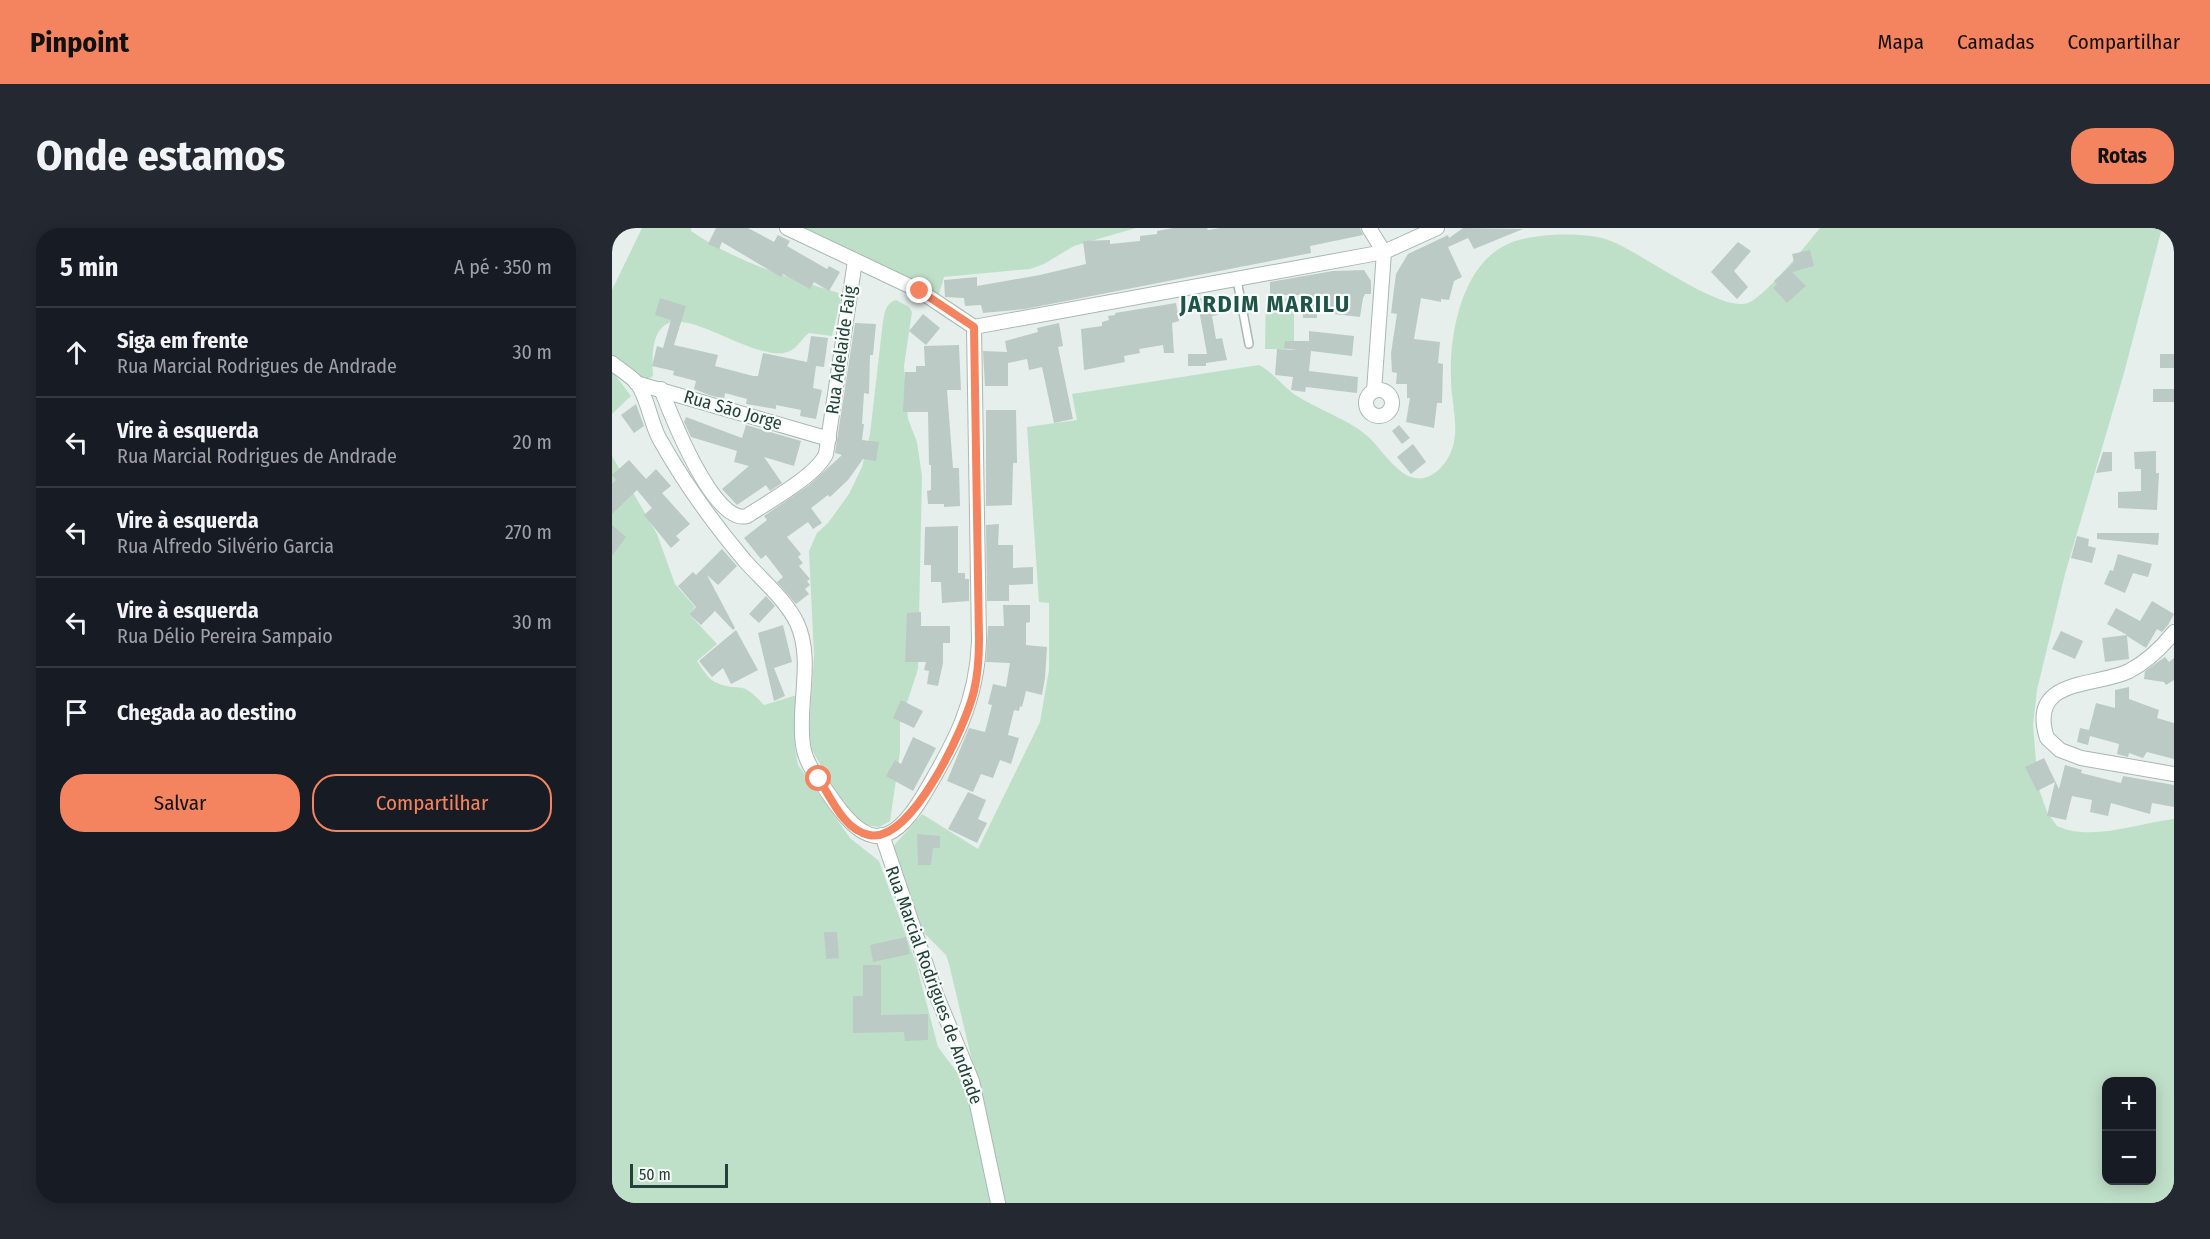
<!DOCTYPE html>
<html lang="pt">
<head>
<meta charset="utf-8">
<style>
	:root { --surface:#171b24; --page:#242831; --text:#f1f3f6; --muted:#9ea1a6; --line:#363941; --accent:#f4845f }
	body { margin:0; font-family:"Fira Sans Condensed",sans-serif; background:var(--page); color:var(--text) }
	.controls { position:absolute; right:18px; bottom:18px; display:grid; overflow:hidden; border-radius:12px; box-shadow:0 3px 15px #0003 }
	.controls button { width:54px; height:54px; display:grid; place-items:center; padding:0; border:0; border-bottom:2px solid var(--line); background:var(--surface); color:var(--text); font:30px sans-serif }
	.scale { position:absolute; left:18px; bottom:15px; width:98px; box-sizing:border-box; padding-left:6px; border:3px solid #24423a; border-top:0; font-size:16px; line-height:21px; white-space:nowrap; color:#24423a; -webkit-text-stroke:4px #f7fbf9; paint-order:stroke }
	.stop { position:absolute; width:18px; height:18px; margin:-14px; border:4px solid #f4845f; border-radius:50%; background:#fff }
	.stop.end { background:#f4845f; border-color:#fff; box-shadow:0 2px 6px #0008 }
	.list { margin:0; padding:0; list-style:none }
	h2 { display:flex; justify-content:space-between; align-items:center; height:78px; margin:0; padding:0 24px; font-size:26px }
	h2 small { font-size:20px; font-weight:400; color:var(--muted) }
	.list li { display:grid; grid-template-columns:39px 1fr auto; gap:18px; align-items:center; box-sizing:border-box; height:90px; padding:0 24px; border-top:2px solid var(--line) }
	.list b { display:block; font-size:22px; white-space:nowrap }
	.list p { margin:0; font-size:20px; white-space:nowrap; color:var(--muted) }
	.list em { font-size:20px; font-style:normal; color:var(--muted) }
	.actions { display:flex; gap:12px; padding:18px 24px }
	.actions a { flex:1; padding:14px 0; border:2px solid var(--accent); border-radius:24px; text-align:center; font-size:21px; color:var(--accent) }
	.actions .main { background:var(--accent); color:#111 }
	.icon { flex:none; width:33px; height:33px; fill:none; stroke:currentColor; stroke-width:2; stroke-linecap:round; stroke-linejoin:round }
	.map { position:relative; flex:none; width:1562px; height:975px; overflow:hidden; border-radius:24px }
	header { display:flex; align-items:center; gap:36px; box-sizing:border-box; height:84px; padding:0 30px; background:var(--accent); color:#111 }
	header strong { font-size:28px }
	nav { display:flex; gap:33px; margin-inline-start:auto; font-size:21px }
	.intro { display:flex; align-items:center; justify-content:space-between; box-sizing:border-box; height:144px; padding:0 36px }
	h1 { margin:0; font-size:42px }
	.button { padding:15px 27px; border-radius:24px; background:var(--accent); color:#111; font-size:21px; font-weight:700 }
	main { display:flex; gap:36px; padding:0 36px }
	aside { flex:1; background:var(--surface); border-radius:24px; box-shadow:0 3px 15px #0003 }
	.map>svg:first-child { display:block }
	.green { fill:#bfe0c8; fill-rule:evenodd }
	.building { fill:#bbcac4 }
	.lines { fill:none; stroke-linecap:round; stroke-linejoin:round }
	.lane-casing { stroke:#a8b8b2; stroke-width:10 }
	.street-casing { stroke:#a8b8b2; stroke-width:16 }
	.lane { stroke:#fff; stroke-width:7 }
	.street { stroke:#fff; stroke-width:14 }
	.route { stroke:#f4845f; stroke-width:8 }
	.labels { text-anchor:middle; stroke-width:4.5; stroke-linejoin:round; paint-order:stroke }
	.street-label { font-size:18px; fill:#24423a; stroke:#f7fbf9 }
	.district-label { font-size:24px; font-weight:bold; letter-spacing:1.5px; fill:#1f5548; stroke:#f7fbf9 }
</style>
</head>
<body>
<header>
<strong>Pinpoint</strong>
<nav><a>Mapa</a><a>Camadas</a><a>Compartilhar</a></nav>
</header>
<div class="intro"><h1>Onde estamos</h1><a class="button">Rotas</a></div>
<main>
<aside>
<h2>5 min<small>A pé · 350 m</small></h2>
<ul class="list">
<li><svg class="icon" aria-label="ahead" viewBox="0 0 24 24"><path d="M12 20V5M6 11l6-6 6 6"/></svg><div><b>Siga em frente</b><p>Rua Marcial Rodrigues de Andrade</p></div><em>30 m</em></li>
<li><svg class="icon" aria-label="left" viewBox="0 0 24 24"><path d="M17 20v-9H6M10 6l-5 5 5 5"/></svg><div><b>Vire à esquerda</b><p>Rua Marcial Rodrigues de Andrade</p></div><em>20 m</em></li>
<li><svg class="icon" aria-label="left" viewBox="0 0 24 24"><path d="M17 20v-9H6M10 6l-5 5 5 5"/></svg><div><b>Vire à esquerda</b><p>Rua Alfredo Silvério Garcia</p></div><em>270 m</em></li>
<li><svg class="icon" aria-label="left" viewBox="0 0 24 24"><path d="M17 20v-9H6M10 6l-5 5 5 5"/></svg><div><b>Vire à esquerda</b><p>Rua Délio Pereira Sampaio</p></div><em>30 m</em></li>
<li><svg class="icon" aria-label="arrive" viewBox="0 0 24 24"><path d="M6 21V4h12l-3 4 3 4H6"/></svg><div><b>Chegada ao destino</b></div></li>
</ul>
<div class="actions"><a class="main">Salvar</a><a>Compartilhar</a></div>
</aside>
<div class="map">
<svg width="1562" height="975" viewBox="0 0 1562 975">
	<rect width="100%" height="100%" fill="#e6efeb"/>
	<g class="green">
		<path d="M30 0H79V3C125 35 177 49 230 66L220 108 197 105C188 112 184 123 172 125 120 130 33 38 41 148L32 154 0 129V62Z"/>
		<polygon points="191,0 524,0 462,18 432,36 418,41 332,49 326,69"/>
		<path d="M1208 0H1550L1512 145 1453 346 1425 462 1421 497 1426 558 1435 584 1445 598C1479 614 1526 595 1562 591V975H394L337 736 334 727 310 703 277 623 310 586 366 621 428 494 437 442V375L427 374 415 199 465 192 460 166 647 137C662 145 671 159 685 168 707 182 733 190 753 206 770 219 787 255 812 250 828 246 839 229 842 214 846 193 839 171 839 151 837 106 850 36 896 16 919 5 975 3 999 13 1030 25 1109 85 1136 75 1154 68 1194 17 1208 0ZM1494 854H1540V952H1494Z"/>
		<polygon points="654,70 682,70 682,121 653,121"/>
		<path d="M284 72 297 79 300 84 292 138 296 191 305 214 310 248 306 441 288 496V524L278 593 267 599 252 597 245 593 220 557 200 522 197 504 202 428 197 323 205 305 216 295 237 266 250 239 258 206 271 93C273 83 274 75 284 72Z"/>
		<polygon points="0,143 19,168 0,186"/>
		<path d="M0 228 45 306 63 356 83 379 77 386 105 416 85 433C90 440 96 451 103 454 129 466 127 449 152 477L185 467 183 520 186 537 238 610 267 633 304 735 326 819 347 847 355 862 378 975H0Z"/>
	</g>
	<g class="building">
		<polygon points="104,0 136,0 162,14 166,7 178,13 175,18 215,41 217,38 228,44 217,63 202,54 198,61 171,46 169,49 110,14 107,21 96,16"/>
		<polygon points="561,0 595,0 596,2 608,0 748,0 751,7 698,18 699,25 413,81 371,85 369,77 353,78 352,70 333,69 332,52 365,49 365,58 428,47 474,36 471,13 498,12 498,16 528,13 528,8 545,6 545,3"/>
		<polygon points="851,0 911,1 862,21 856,10 836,19 850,49 842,53 837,72 829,71 829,74 809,70 802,111 828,114 826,135 831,136 830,175 825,175 822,200 794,194 798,170 795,170 795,156 784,156 785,145 780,144 779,125 785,86 779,85 784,46 796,26 836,7 837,10"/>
		<polygon points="1126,14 1139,23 1122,43 1136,59 1125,71 1099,44"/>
		<polygon points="1198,22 1202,38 1180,44 1194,58 1175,75 1161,60 1165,56 1162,53 1182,34 1180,26"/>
		<polygon points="752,42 759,53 759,66 753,66 751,70 748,89 705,84 705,90 691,90 690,67 658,67 658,54 721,43"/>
		<polygon points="602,68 606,87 600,88 604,111 610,110 615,132 594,135 594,138 576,138 576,126 595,126 585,71"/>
		<polygon points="48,70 74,78 62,117 106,127 103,138 141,148 146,148 151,125 195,134 199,108 216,110 212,139 204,138 201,160 210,162 204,191 188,188 189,182 164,177 164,181 134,176 135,171 113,165 112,171 97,167 82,161 84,153 61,147 62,143 40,138 45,118 51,120 59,92 43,87"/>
		<polygon points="564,75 567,93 560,95 562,125 552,125 551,117 527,121 528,125 512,128 513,134 472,142 469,101 490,98 490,94 497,92 496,88 503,87 503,85"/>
		<polygon points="311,86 328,100 314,117 297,103"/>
		<polygon points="243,95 264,96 261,127 258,127 257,166 252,165 250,196 252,196 250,212 267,214 264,233 251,231 236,252 218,269 216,267 199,280 210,295 201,301 196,294 175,309 189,326 186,329 191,335 187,338 198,351 195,353 198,357 193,361 197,366 184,376 165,354 171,349 154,327 149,331 132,310 155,292 152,288 196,258 230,227 223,225"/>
		<polygon points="447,95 451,118 446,119 461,191 442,195 430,139 417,142 415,131 396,135 396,158 373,158 371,123 395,124 393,113 426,104 425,100"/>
		<polygon points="697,103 742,108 740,128 699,123 697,143 746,149 745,165 694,159 693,164 679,162 681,149 663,147 665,121 685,122 672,120 673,113 697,113"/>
		<polygon points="347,117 349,162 335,162 341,240 347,240 348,278 332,279 332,276 316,276 315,263 319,262 319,237 317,237 316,184 291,184 293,144 304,144 304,138 313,138 312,118"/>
		<rect x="1548" y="126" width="14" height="14"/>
		<rect x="1541" y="161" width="21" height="13"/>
		<polygon points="24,176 32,198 22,205 9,187"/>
		<polygon points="374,182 404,182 405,235 401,235 400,277 374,278"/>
		<polygon points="74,189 130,210 134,197 189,213 182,238 152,229 170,255 158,263 154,257 125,277 110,261 137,238 122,234 125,223 79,209 72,194"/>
		<polygon points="787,197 798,210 790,216 780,203"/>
		<polygon points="801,216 814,234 799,246 785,229"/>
		<polygon points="1544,223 1544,245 1547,245 1545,282 1506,280 1506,264 1529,263 1529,241 1523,241 1522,224"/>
		<polygon points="1491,224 1500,224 1500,243 1484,245"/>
		<polygon points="17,232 34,251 44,241 59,258 50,265 78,296 64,308 68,312 59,320 32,287 40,280 25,262 0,286 0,256 4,252 0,247"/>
		<polygon points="387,296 386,317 401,317 401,340 421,339 421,356 397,357 397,373 375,373 374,297"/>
		<polygon points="0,297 14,309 0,328"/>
		<polygon points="346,298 346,345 353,345 353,351 357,351 357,373 330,375 329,354 319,354 319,337 312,337 313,299"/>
		<polygon points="1485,305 1547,305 1546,317 1485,311"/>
		<polygon points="1465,308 1477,311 1476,318 1484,320 1480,335 1459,330"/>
		<polygon points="110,321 125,338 106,357 95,347 123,400 121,402 103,383 89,397 77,386 84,379 66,358 81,344 84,347"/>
		<polygon points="1506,326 1540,336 1536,349 1521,345 1513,365 1492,356 1498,342 1501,343"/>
		<polygon points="154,368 163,378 147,395 137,386"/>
		<polygon points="1540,373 1562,386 1556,397 1550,404 1545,401 1534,420 1515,408 1517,431 1493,434 1490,410 1515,407 1495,396 1504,380 1528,393"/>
		<polygon points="391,377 418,377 418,394 414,395 414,417 435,419 433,450 430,467 414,463 410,479 408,478 407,483 402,482 396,507 407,510 399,536 388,532 381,550 369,546 361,564 335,553 357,500 373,504 380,477 376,476 381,456 394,459 398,435 374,434 376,398 392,398"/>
		<polygon points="309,384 309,398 338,398 338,415 331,415 331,435 326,458 315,456 317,443 312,442 314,434 293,434 295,385"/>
		<polygon points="171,397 180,434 162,440 173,468 162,473 146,405"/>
		<polygon points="124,402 146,442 119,456 111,440 100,449 87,433"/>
		<polygon points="1449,403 1471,413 1463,431 1440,421"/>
		<polygon points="1553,429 1557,434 1562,430 1562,452 1554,457 1552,454 1532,451 1533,443"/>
		<polygon points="1517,459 1517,471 1547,482 1545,490 1562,495 1562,531 1535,524 1531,530 1517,525 1516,529 1505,526 1507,516 1478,508 1476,517 1465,514 1468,500 1477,502 1484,475 1503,480 1503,462"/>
		<polygon points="289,472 311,483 302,500 281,490"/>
		<polygon points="301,509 324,520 301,563 274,548 283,532 289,536"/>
		<polygon points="1432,530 1447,561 1453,537 1470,542 1469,545 1509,555 1511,548 1562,557 1562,579 1540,575 1538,586 1499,575 1496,588 1478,584 1480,572 1460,568 1454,592 1435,588 1443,554 1425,563 1413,539"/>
		<polygon points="356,564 374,572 366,591 375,595 365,615 336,601"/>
		<polygon points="305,606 328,608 328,620 321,620 319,637 306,637"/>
		<polygon points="212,704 225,704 227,730 214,731"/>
		<polygon points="294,709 298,726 261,734 258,717"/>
		<polygon points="251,737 269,737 269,787 316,786 316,812 293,813 292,804 241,805 241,768 251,768"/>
	</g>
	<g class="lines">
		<g class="lane-casing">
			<polyline id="lane" points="625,52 637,116"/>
		</g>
		<g class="street-casing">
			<g id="street">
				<polyline points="175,0 308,63 362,99 772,24 825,0"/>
				<polyline points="757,0 772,24"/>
				<path d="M0 135C7 141 19 148 25 155 36 170 38 193 47 210 71 253 101 295 133 333 150 352 174 372 185 395 202 432 185 478 191 517 193 535 206 550 216 565 249 615 275 628 311 568 342 516 365 474 367 413L362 99"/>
				<polyline points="24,155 217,211"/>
				<path d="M49 161C59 187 102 298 135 288 156 274 204 248 214 226L243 33"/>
				<circle cx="767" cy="175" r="13"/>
				<polyline points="762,163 772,24"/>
				<path d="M1562 404C1550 419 1534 434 1517 443 1485 459 1415 449 1435 510L1448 522 1469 530 1562 546"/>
				<polyline points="270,607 324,766 360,853 386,975"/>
			</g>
		</g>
		<use href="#lane" class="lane"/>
		<use href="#street" class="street"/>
	</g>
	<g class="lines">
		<path class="route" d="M207 551C219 570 232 602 257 607 300 616 354 497 362 463 366 446 367 429 367 412L362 99 308 63"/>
	</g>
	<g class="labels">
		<g class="street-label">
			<text transform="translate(229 122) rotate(-82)" y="6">Rua Adelaide Faig</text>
			<text transform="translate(121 182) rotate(16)" y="6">Rua São Jorge</text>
			<text transform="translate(322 757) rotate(70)" y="6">Rua Marcial Rodrigues de Andrade</text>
		</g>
		<g class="district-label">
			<text x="653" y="84">JARDIM MARILU</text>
		</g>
	</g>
</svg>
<div class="controls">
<button>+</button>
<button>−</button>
</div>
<div class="scale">50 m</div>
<div class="stop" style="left:207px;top:551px"></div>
<div class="stop end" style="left:308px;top:63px"></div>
</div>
</main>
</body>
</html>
